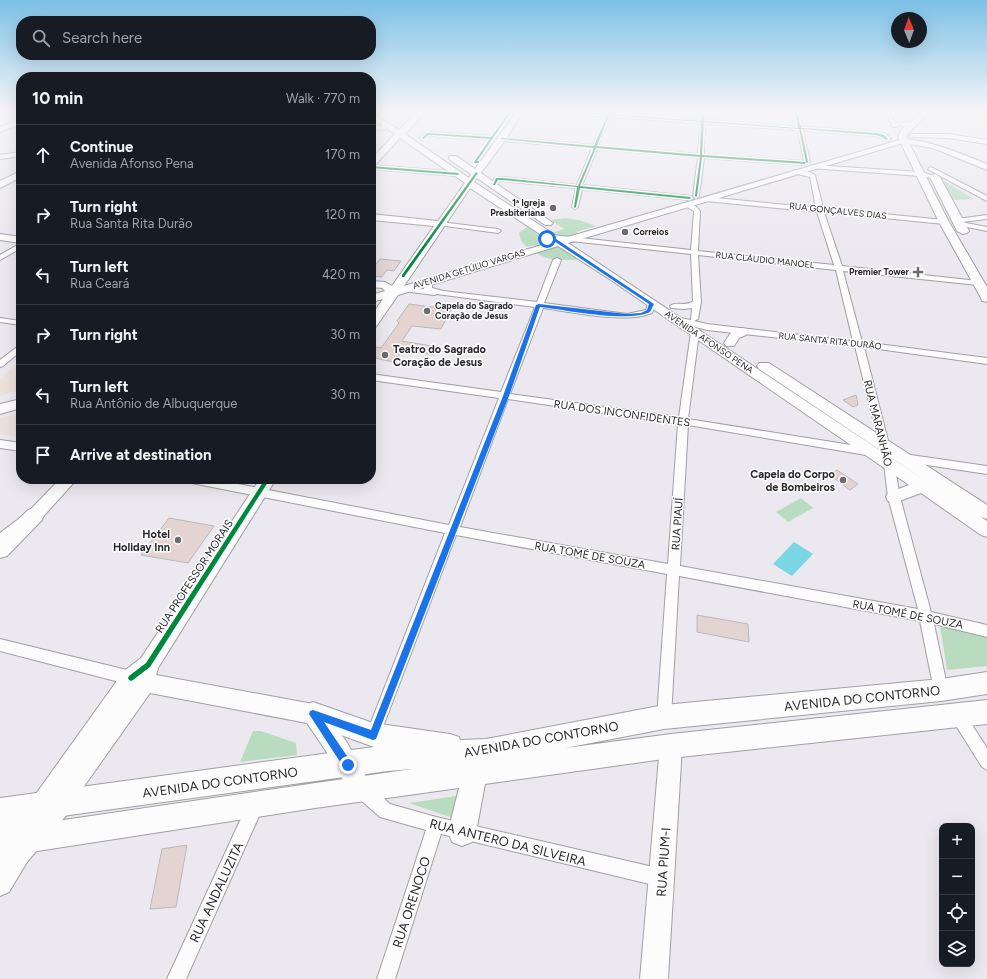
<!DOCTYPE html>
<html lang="en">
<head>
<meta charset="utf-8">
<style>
	:root { --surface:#171b24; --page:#242831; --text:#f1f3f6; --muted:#9ea1a6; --line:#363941 }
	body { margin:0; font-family:Figtree,sans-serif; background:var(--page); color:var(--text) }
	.controls { position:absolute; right:12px; bottom:12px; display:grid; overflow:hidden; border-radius:8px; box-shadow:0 4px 16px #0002 }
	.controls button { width:36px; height:36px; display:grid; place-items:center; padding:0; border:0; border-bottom:1px solid var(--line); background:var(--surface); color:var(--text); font:20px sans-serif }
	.compass { position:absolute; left:891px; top:12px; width:36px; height:36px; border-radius:50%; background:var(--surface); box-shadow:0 4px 16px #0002; rotate:359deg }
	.stop { position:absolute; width:12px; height:12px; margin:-9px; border:3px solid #1a73e8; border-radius:50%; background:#fff }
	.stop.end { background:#1a73e8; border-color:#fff; box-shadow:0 1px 4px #0008 }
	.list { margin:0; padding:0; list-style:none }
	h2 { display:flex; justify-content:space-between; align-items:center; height:52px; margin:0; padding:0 16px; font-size:17px }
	h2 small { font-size:13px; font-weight:400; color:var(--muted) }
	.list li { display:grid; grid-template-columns:26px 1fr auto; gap:12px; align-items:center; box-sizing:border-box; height:60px; padding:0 16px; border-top:1px solid var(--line) }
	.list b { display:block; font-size:15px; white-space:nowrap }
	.list p { margin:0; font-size:13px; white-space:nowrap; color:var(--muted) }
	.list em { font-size:13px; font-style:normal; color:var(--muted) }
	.icon { flex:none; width:22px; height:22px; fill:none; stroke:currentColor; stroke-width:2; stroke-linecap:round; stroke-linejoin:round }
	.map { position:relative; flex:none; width:987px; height:979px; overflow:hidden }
	.search { position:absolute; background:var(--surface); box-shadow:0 4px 16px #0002; left:16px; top:16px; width:360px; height:44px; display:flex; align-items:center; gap:10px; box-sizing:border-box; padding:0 14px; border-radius:16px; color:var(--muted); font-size:15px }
	.panel { position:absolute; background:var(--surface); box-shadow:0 4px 16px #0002; left:16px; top:72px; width:360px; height:412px; border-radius:16px }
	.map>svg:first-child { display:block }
	.education { fill:#ede1dc }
	.green { fill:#b9dcc0 }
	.water { fill:#7ad5e4 }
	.building { fill:#e3d4d1; stroke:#bbb8ba }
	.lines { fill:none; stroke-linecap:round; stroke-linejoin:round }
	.street-casing { stroke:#a09fa3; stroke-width:2 }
	.secondary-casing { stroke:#a09fa3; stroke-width:2 }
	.primary-casing { stroke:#a09fa3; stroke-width:2 }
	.street { fill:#fcfcfd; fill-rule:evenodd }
	.secondary { fill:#fcfcfd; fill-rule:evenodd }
	.primary { fill:#fcfcfd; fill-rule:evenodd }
	.cycleway-casing { stroke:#fff; stroke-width:3 }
	.cycleway { fill:#00873e; fill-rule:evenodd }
	.route { fill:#1a73e8 }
	.poi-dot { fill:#6d6c70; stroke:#fff; stroke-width:1.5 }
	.labels { text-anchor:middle; stroke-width:3; stroke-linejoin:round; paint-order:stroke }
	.far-poi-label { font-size:9px; font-weight:bold; fill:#29282c; stroke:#fff; text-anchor:end }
	.far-street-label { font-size:9px; fill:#29282c; stroke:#fff }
	.poi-label { font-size:11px; font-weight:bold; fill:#29282c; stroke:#fff; text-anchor:end }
	.street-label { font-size:11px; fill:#29282c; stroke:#fff }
	.near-street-label { font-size:13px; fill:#29282c; stroke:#fff }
</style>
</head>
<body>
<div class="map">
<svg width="987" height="979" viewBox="0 0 987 979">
	<rect width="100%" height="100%" fill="#ebe9ef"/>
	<g class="education">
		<polygon points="21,361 21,390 0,396 0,378"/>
		<polygon points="21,412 21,438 0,434 0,418"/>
	</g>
	<g class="green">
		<polygon points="942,182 946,182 974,199 953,200"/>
		<path d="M565 218 579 220 596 226 576 232 588 239 567 245 581 259C566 261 549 261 536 253L542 251 533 245 527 247 521 241 519 233 529 225 548 234 564 229 551 220Z"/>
		<polygon points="801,498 813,508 788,522 776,512"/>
		<polygon points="940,625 987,635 987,666 947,670"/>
		<polygon points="253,731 261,731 296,743 297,755 240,762"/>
		<polygon points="463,795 459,820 409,803"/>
	</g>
	<polygon class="water" points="794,542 813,554 792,576 773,564"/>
	<g class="building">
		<polygon points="380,259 401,261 394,271 387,270 382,277 371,276 371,271"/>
		<polygon points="409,304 432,307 440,305 443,309 451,310 441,329 412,326 402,341 437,347 434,355 403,350 393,362 371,357 371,346 381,348 399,323 397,321"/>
		<polygon points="856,395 858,405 853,407 843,400"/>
		<polygon points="837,470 858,484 850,490 830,475"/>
		<polygon points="169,518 214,526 188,563 141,555"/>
		<polygon points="697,615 748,624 749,642 697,632"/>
		<polygon points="187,845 176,907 150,909 162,849"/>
	</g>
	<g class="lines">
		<g class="street-casing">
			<g id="street">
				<polygon points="608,111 612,111 598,146 698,154 701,111 705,111 704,155 804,161 794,111 798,111 810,162 805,165 704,158 699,196 696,198 693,196 698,157 597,149 582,185 690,196 693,198 690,200 582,189 578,207 575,209 572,207 576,188 503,181 499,181 496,185 491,184 495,178 503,177 577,185 592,148 502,141 499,139 502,137 593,145"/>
				<path d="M885 111H889L895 122C901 123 911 121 915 124L905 127 897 125V127H893Z"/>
				<polygon points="947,111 987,115 987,117 949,112"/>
				<polygon points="388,124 391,126 390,127 381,130 371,129 371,125 381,126"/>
				<polygon points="433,132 491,136 494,138 491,140 433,136 428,136 423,140 420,138 425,133"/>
				<polygon points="912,134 948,134 987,140 987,144 948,138 910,137 909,136"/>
				<polygon points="371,165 458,172 461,174 458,176 371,169"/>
				<polygon points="812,165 921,172 938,177 935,179 921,176 810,168 809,167"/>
				<polygon points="931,167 987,196 987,201 929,170 928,169"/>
				<path d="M795 170 810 172 815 175 823 208 944 220 947 222 944 224 824 212 842 266 978 281 982 283 978 285 843 271 862 342 987 358V364L864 347 894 464 900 497 931 612 987 625V637L934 624 948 690 946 695 941 697 936 695 934 690 920 621 679 576 671 717 669 722 664 724 659 722 657 717 667 574 456 535 378 740 373 742 368 740 366 735 445 533 192 483 188 482 187 479H212L449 525 499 398 371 380V374L501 392 535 307 437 294 434 295 404 291 400 289 404 287 424 289V282L428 280 432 282V288L443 291 537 302 553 260 557 258 561 260 544 303 627 314 646 310 649 302H655L656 304 652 313C626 324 572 312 543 308L510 394 679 417 691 332 695 329 699 332 688 419 876 449 877 452 876 455 872 456 688 425 680 566 918 609 888 497 884 464 855 346 707 330 672 321 671 319 672 317H675L691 320 692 308 684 309 671 308 670 306C676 301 686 307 693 301L691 254 552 239 549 237 552 235 691 250 694 211 685 206V204C691 202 696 206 700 211L698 251 834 265 817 212 706 201 703 199 706 197 816 208 810 177 793 173V171ZM698 255 836 270 853 341 707 324 694 321 698 319 701 302ZM508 399 678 424 668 564 460 527Z"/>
				<polygon points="987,215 987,219 961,222 987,227 987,231 957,225 956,223 954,221 957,219"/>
				<polygon points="440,222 498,229 501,231 498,233 438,225 438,223"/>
				<polygon points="21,243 21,248 0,260 0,255"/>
				<polygon points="0,318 21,321 21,325 0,322"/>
				<polygon points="21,344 21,351 3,366 0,367 0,360"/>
				<polygon points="0,440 21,443 21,451 0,448"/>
				<polygon points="904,454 987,466 987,474 900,461 899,458 900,455"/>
				<polygon points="0,639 131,671 136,673 138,678 136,683 131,685 0,651"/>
				<polygon points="958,709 963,711 987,748 987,770 982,767 953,721 951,716 953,711"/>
				<polygon points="362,782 368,784 390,804 436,817 662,869 668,872 671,878 668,884 662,887 441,834 395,979 377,979 426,830 380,817 356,796 354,790 356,784"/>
				<polygon points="256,797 262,799 264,805 186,979 167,979 250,799"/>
			</g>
		</g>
		<g class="secondary-casing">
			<g id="secondary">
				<path d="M418 111H426L405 134 469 178 471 174 450 160 449 158 450 156H456L475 169 517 111H523L506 139 481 173 553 223 551 225H545L477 178 474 182 561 239 903 139C933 141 959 153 987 164V170L933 148 903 143 568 243 926 481 759 369 757 366 759 363H769L987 505V519L981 517 931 484 987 521V537L981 535 921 493 894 503 888 501 886 497 888 493 909 485 611 280 558 246 398 295 375 328 371 329V316L383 299 371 302V295L385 291 382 288 371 287V281L385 282 392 286 434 226 371 220V214L438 221 465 183 400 138 374 166 371 167V159L395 134 371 117V112L399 130ZM470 188 552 242 404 286 466 194Z"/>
				<polygon points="555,111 584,111 876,132 886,134 891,139 887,141 876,136 559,113"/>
				<polygon points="21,119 21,124 0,132 0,127"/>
				<polygon points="21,152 21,156 0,159 0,155"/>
				<polygon points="21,171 21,177 0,188 0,181"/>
				<polygon points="0,234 21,237 21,243 0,240"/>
				<polygon points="742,328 746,329 748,332 746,335 739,338 734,346 726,346 724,343 732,331"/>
				<polygon points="21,399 21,408 0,414 0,404"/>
				<polygon points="60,479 77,479 41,519 6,548 0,550 0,533 29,511"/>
				<polygon points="260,479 276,479 158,668 156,675 313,704 321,707 346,741 373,789 369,797 361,801 353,797 330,757 307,723 150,693 85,785 70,811 27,862 9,892 0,896 0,860 9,844 35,815 33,814 29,806 33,798 124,671 141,658"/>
				<polygon points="671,735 679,738 682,746 668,979 640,979 660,746 663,738"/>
			</g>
		</g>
		<g class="primary-casing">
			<g id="primary">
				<polygon points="923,111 931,111 908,133 906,137 949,222 987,287 987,302 982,301 981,298 939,222 898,137 901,130"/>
				<polygon points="935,174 940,177 969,231 967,233 963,234 957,231 930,177"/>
				<polygon points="35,508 42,510 44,515 42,520 7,556 0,558 0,538 28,510"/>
				<path d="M987 672V694L941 701 664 729 565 748 671 734 987 700V724L671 758 485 784 476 832 472 842 462 846 452 842 448 832 459 788 315 808 5 856 10 858 14 872 10 882 0 886V798L374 747 305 722 301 714 305 706 313 702 373 723 450 734 459 737 460 740 486 739 664 705 941 679ZM412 769 43 823 48 818 388 771Z"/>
			</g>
		</g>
		<use href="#street" class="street"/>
		<use href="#secondary" class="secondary"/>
		<use href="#primary" class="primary"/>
		<g class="cycleway-casing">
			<g id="cycleway">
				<polygon points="510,111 512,111 477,161 479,161 479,163 475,163 474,162 490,139 433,135 428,135 424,139 422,138 427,133 491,137"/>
				<path d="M558 111H563L608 114 609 111H611L610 114 701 121 702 111H704V121L798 128 795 111H797L801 128 876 133 884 135 888 139 886 140 882 137 876 135 801 129 808 162 807 163 806 162 799 129 704 122 702 155 805 162 806 163 805 164 702 157 697 196 696 197 695 196 700 157 596 148 580 186 690 197 691 198 690 199 580 188 576 207 575 208 574 207 577 187 503 180H498L495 185H493L496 178H503L578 186 594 148 501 139 502 138 594 146 607 115ZM609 115 701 122 700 155 597 146Z"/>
				<polygon points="371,166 458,173 459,174 458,175 371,168"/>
				<polygon points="476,172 478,173 404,277 402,277 402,275"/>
				<polygon points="265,479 270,479 150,667 133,680 131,681 129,680 128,678 129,676 146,663"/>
			</g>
		</g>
		<use href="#cycleway" class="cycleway"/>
	</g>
	<linearGradient id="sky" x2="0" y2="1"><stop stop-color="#7cc1e6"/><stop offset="0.45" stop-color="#f6f5f8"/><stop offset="1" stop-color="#f6f5f8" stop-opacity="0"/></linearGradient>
	<rect width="987" height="248" fill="url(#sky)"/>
	<path class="route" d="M550 237H553L654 304 650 312C628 323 567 310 540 307L509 396 376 739 373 740 324 722 351 762 352 765 351 768 348 769 344 768 309 714 310 711 313 710 371 730 503 396 536 305 539 304 627 314 641 313 647 310 649 304 551 239H545Z"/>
	<g class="poi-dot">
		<circle cx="553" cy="208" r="4"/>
		<circle cx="625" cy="232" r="4"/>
		<path d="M916 266h4v4h4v4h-4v4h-4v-4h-4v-4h4z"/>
		<circle cx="427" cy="311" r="4"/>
		<circle cx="385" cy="355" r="4"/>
		<circle cx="843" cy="480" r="4"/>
		<circle cx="178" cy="540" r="4"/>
	</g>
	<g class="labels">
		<g class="far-poi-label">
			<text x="545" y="206">1ª Igreja<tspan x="545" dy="10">Presbiteriana</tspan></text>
			<text x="633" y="235" text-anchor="start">Correios</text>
			<text x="909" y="275">Premier Tower</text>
			<text x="435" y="309" text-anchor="start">Capela do Sagrado<tspan x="435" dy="10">Coração de Jesus</tspan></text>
		</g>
		<g class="far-street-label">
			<text transform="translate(838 211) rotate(6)" y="3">RUA GONÇALVES DIAS</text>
			<text transform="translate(765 260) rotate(6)" y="3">RUA CLÁUDIO MANOEL</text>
			<text transform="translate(469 269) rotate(-17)" y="3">AVENIDA GETÚLIO VARGAS</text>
			<text transform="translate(830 341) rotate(6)" y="3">RUA SANTA RITA DURÃO</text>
			<text transform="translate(709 342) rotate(34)" y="3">AVENIDA AFONSO PENA</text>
		</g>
		<g class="poi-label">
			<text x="393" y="353" text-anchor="start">Teatro do Sagrado<tspan x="393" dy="13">Coração de Jesus</tspan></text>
			<text x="835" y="478">Capela do Corpo<tspan x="835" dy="13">de Bombeiros</tspan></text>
			<text x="170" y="538">Hotel<tspan x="170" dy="13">Holiday Inn</tspan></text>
		</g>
		<g class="street-label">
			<text transform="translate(622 413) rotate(8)" y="4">RUA DOS INCONFIDENTES</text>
			<text transform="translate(878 423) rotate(76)" y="4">RUA MARANHÃO</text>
			<text transform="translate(677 524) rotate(-86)" y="4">RUA PIAUÍ</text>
			<text transform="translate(590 555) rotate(10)" y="4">RUA TOMÉ DE SOUZA</text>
			<text transform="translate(194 576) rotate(-57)" y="4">RUA PROFESSOR MORAIS</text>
			<text transform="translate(908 614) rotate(11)" y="4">RUA TOMÉ DE SOUZA</text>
		</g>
		<g class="near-street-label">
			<text transform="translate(862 698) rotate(-6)" y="5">AVENIDA DO CONTORNO</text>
			<text transform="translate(541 739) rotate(-10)" y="5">AVENIDA DO CONTORNO</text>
			<text transform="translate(220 782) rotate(-8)" y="5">AVENIDA DO CONTORNO</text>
			<text transform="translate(508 842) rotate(14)" y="5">RUA ANTERO DA SILVEIRA</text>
			<text transform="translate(663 862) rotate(-86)" y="5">RUA PIUM-I</text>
			<text transform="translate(216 892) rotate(-65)" y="5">RUA ANDALUZITA</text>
			<text transform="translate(411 902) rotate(-72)" y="5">RUA ORENOCO</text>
		</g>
	</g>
</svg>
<div class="controls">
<button>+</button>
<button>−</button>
<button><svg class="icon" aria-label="locate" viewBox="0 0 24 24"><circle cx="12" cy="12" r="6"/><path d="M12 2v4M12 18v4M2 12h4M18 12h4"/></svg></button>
<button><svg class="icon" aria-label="layers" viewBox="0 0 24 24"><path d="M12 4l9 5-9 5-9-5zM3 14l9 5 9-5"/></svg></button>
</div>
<svg class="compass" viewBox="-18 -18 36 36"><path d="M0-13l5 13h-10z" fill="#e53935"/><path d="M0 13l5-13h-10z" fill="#9ea1a6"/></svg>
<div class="stop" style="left:547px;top:239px"></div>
<div class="stop end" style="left:348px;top:765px"></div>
<div class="search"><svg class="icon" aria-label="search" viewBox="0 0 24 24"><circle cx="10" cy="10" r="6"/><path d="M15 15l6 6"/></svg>Search here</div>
<section class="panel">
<h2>10 min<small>Walk · 770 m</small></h2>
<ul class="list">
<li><svg class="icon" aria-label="ahead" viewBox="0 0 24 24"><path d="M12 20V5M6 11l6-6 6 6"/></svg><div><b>Continue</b><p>Avenida Afonso Pena</p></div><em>170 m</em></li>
<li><svg class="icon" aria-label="right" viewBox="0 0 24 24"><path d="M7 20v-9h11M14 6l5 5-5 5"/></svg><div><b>Turn right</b><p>Rua Santa Rita Durão</p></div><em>120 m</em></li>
<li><svg class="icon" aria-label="left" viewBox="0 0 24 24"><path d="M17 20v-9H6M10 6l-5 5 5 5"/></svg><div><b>Turn left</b><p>Rua Ceará</p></div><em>420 m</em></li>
<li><svg class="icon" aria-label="right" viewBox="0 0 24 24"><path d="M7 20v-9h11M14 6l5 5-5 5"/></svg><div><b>Turn right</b></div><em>30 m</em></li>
<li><svg class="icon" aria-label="left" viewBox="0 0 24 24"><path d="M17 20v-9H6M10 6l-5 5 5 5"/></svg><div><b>Turn left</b><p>Rua Antônio de Albuquerque</p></div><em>30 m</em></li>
<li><svg class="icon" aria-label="arrive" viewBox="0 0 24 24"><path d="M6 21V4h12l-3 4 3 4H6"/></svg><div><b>Arrive at destination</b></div></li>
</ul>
</section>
</div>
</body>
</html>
